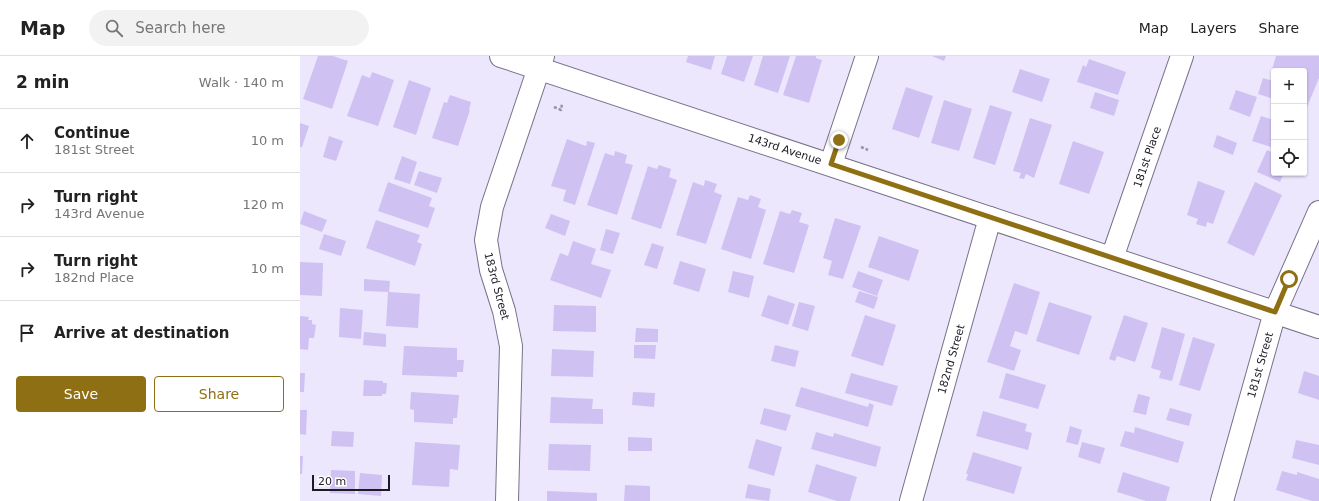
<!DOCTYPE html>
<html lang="en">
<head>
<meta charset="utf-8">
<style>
	:root { --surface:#fff; --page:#f2f2f2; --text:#222; --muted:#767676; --line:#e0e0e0; --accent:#8f6f13 }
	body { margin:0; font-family:"DejaVu Sans",sans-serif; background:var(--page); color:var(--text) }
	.controls { position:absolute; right:12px; top:12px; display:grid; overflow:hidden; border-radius:4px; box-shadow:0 1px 3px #0004 }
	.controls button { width:36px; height:36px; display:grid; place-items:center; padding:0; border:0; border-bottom:1px solid var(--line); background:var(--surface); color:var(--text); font:20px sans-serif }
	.scale { position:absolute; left:12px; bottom:10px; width:78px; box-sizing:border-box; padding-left:4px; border:2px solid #1c1a23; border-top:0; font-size:11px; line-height:14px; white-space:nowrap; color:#1c1a23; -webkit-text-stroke:3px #fff; paint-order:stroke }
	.stop { position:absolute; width:12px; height:12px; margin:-9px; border:3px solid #8f6f13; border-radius:50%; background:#fff }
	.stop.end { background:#8f6f13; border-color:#fff; box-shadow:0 1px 4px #0008 }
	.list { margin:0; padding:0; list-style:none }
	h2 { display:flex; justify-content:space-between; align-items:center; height:52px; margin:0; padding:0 16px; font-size:17px }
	h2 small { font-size:13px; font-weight:400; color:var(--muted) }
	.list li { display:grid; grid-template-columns:26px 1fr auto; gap:12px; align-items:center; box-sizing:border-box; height:64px; padding:0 16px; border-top:1px solid var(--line) }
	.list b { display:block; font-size:15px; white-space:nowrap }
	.list p { margin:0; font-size:13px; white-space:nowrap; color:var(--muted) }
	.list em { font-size:13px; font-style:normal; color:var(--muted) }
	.actions { display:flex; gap:8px; padding:12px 16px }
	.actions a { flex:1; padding:9px 0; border:1px solid var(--accent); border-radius:4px; text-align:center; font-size:14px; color:var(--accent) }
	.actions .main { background:var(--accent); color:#fff }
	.icon { flex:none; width:22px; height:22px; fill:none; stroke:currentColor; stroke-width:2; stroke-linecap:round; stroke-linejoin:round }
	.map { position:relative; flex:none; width:1019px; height:445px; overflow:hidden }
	header { display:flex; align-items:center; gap:24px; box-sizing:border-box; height:56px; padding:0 20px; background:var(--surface); border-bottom:1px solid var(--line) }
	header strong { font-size:19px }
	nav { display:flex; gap:22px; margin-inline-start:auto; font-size:14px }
	.search { width:280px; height:36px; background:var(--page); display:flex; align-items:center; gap:10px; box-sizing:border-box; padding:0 14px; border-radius:22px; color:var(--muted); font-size:15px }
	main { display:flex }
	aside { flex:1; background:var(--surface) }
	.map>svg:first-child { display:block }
	.building { fill:#cfc2f3 }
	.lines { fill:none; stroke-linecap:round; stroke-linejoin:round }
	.minor-casing { stroke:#787289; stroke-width:24 }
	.path { stroke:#9793a3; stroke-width:2.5; stroke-dasharray:3 2; stroke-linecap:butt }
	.minor { stroke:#fff; stroke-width:22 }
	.route { stroke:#8f6f13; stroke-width:5 }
	.labels { text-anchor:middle; stroke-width:3; stroke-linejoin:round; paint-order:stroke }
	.street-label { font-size:11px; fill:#1c1a23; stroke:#fff }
</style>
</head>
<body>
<header>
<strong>Map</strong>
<div class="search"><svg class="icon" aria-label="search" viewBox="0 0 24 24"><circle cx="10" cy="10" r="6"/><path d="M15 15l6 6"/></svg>Search here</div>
<nav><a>Map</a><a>Layers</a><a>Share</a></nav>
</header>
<main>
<aside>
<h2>2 min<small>Walk · 140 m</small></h2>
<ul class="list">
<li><svg class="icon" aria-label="ahead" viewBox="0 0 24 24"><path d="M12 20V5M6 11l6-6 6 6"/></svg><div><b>Continue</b><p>181st Street</p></div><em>10 m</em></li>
<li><svg class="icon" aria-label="right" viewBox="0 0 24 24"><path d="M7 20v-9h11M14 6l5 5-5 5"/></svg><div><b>Turn right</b><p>143rd Avenue</p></div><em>120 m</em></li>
<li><svg class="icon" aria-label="right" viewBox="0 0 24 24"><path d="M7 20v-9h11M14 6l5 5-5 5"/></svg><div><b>Turn right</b><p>182nd Place</p></div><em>10 m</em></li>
<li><svg class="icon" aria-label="arrive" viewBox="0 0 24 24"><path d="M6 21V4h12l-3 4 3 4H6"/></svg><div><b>Arrive at destination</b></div></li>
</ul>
<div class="actions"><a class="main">Save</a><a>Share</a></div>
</aside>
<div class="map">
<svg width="1019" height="445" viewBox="0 0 1019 445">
	<rect width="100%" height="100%" fill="#ece7fc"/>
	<g class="building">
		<polygon points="18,0 33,0 48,5 32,53 3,43"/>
		<polygon points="388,0 415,0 411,14 386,6"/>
		<polygon points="427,0 453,0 444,26 421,18"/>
		<polygon points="463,0 490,0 478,37 454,29"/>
		<polygon points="496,0 516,0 516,2 522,4 509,47 483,39"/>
		<polygon points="632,0 646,0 644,5"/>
		<polygon points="976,0 1019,0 1019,22 1007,51 1004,50 1004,15 974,15 974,18 971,17"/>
		<polygon points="789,3 826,16 818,39 777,26 783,9 786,11"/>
		<polygon points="720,13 750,23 742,46 712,36"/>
		<polygon points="72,16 94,24 78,70 47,60 62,19 70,22"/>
		<polygon points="963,22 973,25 974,22 974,43 958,38"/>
		<polygon points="109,24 131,32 116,79 93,71"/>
		<polygon points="606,31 633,40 619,82 592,73"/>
		<polygon points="936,34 957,41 950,61 929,53"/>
		<polygon points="795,36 819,44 814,60 790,52"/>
		<polygon points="150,39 171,46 169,54 170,54 158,90 132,82 144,46 147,47"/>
		<polygon points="644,44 672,53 659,95 631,87"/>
		<polygon points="690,49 712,56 695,109 673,102"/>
		<polygon points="961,60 974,64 974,92 952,85"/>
		<polygon points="730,62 752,69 734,122 726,118 724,123 719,122 721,117 713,115"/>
		<polygon points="0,67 9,70 2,91 0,91"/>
		<polygon points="917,79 937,87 933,99 913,91"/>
		<polygon points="29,80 43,85 36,105 23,101"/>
		<polygon points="267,83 286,90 287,85 295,87 275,149 263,145 266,134 251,130"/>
		<polygon points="773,85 804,96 789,138 759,128"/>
		<polygon points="967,94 974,97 974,117 984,117 980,126 957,116"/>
		<polygon points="315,95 327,99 325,107 333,109 317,159 287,149 305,97 314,100"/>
		<polygon points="102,100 117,106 110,128 94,123"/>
		<polygon points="359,109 371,113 369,121 377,124 361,173 331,163 348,110 357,113"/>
		<polygon points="119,115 142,122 137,137 114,129"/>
		<polygon points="405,124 417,128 414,136 422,139 406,188 376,179 393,126 404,130"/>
		<polygon points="898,125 925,135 913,168 907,166 906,171 896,168 898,163 887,159"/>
		<polygon points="88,126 132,142 129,150 135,152 128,172 78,155"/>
		<polygon points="955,126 982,139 954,200 927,187"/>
		<polygon points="450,139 461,143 458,151 466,154 451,203 421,193 438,141 448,144"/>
		<polygon points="492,154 502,157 499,166 509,169 494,217 463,208 480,155 490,158"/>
		<polygon points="4,155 27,164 22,176 0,168"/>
		<polygon points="251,158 270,165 265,180 245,172"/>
		<polygon points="535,162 561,170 543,223 528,219 532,205 523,202"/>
		<polygon points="76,164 120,179 117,186 122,188 115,210 66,192"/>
		<polygon points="306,173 320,177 313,198 300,194"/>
		<polygon points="24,178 46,185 41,200 19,193"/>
		<polygon points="579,180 619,194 609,225 568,211"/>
		<polygon points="273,185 296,193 291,208 311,214 301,242 250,224 260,197 268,200"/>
		<polygon points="352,187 364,191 357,213 344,209"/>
		<polygon points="380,205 406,213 399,236 373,228"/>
		<polygon points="0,206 23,207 22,240 0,239"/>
		<polygon points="433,215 454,220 449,242 428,236"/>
		<polygon points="558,215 583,224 577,240 552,231"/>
		<polygon points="64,223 90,225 89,236 120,238 118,272 86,270 88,236 64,235"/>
		<polygon points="714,227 740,236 727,279 715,275 710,290 721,294 714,315 687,306"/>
		<polygon points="559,235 578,241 574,253 555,246"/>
		<polygon points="468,239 495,248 488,269 461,260"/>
		<polygon points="499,246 515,250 508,275 492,270"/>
		<polygon points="749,246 792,260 779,299 736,285"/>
		<polygon points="254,249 296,250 296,276 253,275"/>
		<polygon points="40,252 63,254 61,283 39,281"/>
		<polygon points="565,259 596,269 583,310 551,300"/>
		<polygon points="824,259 848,267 835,306 817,300 815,305 809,303"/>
		<polygon points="0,260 9,261 8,264 12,264 12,268 16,269 14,282 9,282 8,294 0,293"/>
		<polygon points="862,271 885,278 872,325 859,322 861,315 851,312"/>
		<polygon points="336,272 358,273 358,286 335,286"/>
		<polygon points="64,276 86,278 86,291 63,289"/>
		<polygon points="893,281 915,288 900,335 879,329"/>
		<polygon points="334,289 356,289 355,303 334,302"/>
		<polygon points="475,289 499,295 495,311 471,305"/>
		<polygon points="104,290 157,292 157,304 164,304 163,316 157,316 157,321 102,319"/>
		<polygon points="252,293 294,295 293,321 251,320"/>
		<polygon points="1004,315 1019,320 1019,344 998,337"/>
		<polygon points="0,317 5,317 4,336 0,336"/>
		<polygon points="551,317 598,330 592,350 545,337"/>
		<polygon points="706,317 746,329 738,353 699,342"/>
		<polygon points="64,324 83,325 83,327 87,327 86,338 82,338 82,340 63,340"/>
		<polygon points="501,331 568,351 569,347 574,349 568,371 495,350"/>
		<polygon points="111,336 159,339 157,362 153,362 153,368 114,366 114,354 110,353"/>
		<polygon points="333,336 355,337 354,351 332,349"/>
		<polygon points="838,338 850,341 846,359 833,356"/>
		<polygon points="251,341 293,343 292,353 303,353 303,368 250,367"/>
		<polygon points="464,352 491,359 486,375 460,368"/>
		<polygon points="870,352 892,358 889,370 866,364"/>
		<polygon points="0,354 7,354 6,379 0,378"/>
		<polygon points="683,355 727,368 725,375 732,377 728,394 676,380"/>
		<polygon points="770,370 782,374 778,389 766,386"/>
		<polygon points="835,371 884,386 878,407 820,390 825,375 834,377"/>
		<polygon points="32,375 54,376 53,391 31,390"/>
		<polygon points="516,376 533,381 534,377 581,391 576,411 511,393"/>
		<polygon points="328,381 352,382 352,395 328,395"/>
		<polygon points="456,383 482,391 474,420 448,412"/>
		<polygon points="996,384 1019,389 1019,409 992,402"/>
		<polygon points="115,386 160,389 158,414 150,413 149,431 112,429"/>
		<polygon points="782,386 805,392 800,408 778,401"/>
		<polygon points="249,388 291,389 290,415 248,414"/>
		<polygon points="673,396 722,411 714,438 666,424 668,418 666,418"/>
		<polygon points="0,400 3,400 2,418 0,418"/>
		<polygon points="516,408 557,421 550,445 537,445 508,436"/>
		<polygon points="31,414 55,415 55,438 30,437"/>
		<polygon points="982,415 997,419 997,416 1019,423 1019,445 1012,445 976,434"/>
		<polygon points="823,416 870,431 866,445 846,445 817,436"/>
		<polygon points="60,417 82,419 81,440 58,438"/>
		<polygon points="448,428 471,433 469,445 445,442"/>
		<polygon points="325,429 350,430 350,445 324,445"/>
		<polygon points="247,435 297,437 297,445 247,445"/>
	</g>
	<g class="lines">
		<g class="minor-casing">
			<g id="minor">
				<polyline points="201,0 1019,271"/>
				<polyline points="531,108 567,0"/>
				<polyline points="812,202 882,0"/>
				<polyline points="207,445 211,290 204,255 191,214 186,184 192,151 243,0"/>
				<polyline points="611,445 690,162"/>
				<polyline points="922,445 975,256 1019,156"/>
			</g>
		</g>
		<g class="path">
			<polyline points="254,51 261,54 262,48"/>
			<polyline points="561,91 568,94"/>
		</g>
		<use href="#minor" class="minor"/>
	</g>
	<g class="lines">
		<polyline class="route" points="539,84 531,108 975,256 989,223"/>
	</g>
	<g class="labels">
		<g class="street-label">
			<text transform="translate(485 93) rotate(18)" y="4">143rd Avenue</text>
			<text transform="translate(847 101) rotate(-71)" y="4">181st Place</text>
			<text transform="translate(197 230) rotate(75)" y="4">183rd Street</text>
			<text transform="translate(651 303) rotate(-74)" y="4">182nd Street</text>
			<text transform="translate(960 309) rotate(-74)" y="4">181st Street</text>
		</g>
	</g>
</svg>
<div class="controls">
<button>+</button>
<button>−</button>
<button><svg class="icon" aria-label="locate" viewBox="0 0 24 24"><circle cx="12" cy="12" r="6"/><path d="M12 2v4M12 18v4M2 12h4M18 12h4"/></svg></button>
</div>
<div class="scale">20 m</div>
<div class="stop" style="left:989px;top:223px"></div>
<div class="stop end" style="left:539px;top:84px"></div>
</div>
</main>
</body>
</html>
